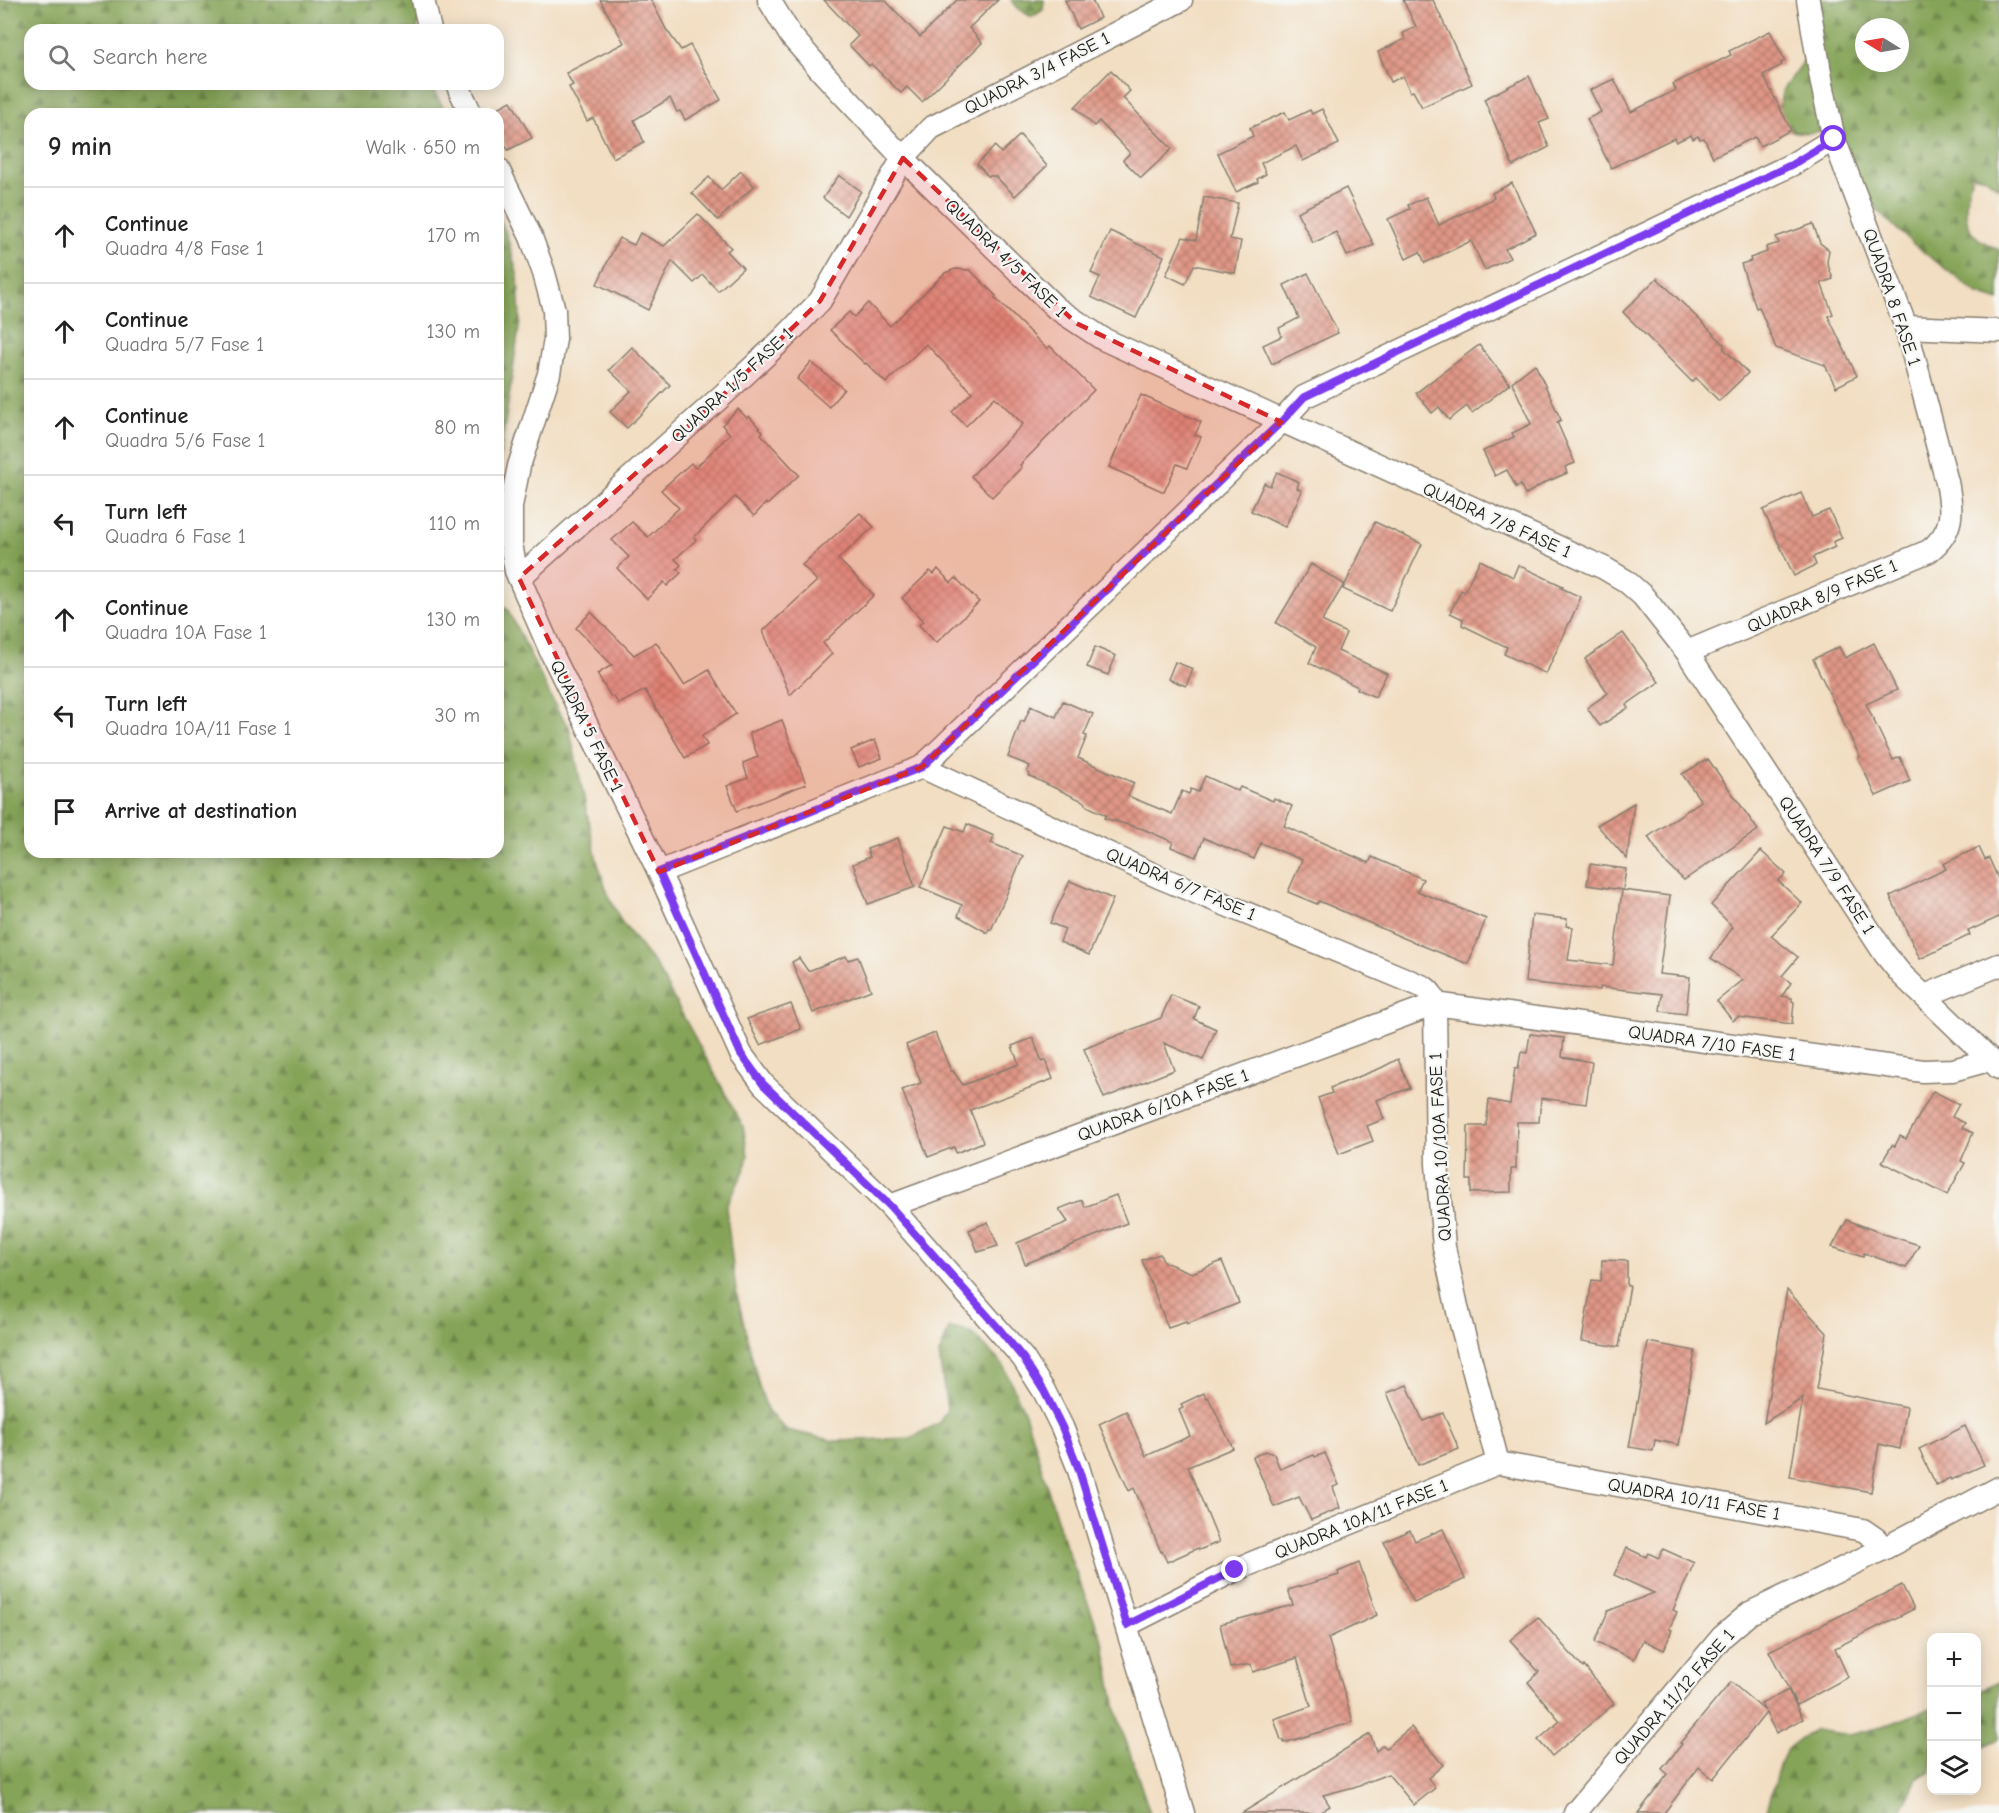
<!DOCTYPE html>
<html lang="en">
<head>
<meta charset="utf-8">
<style>
	:root { --surface:#fff; --page:#f2f2f2; --text:#222; --muted:#767676; --line:#e0e0e0 }
	body { margin:0; font-family:"Comic Neue",sans-serif; background:var(--page); color:var(--text) }
	.controls { position:absolute; right:18px; bottom:18px; display:grid; overflow:hidden; border-radius:12px; box-shadow:0 3px 15px #0003 }
	.controls button { width:54px; height:54px; display:grid; place-items:center; padding:0; border:0; border-bottom:2px solid var(--line); background:var(--surface); color:var(--text); font:30px sans-serif }
	.compass { position:absolute; left:1855px; top:18px; width:54px; height:54px; border-radius:50%; background:var(--surface); box-shadow:0 3px 15px #0003; rotate:281deg }
	.stop { position:absolute; width:18px; height:18px; margin:-14px; border:4px solid #7c3aed; border-radius:50%; background:#fff }
	.stop.end { background:#7c3aed; border-color:#fff; box-shadow:0 2px 6px #0008 }
	.list { margin:0; padding:0; list-style:none }
	h2 { display:flex; justify-content:space-between; align-items:center; height:78px; margin:0; padding:0 24px; font-size:26px }
	h2 small { font-size:20px; font-weight:400; color:var(--muted) }
	.list li { display:grid; grid-template-columns:39px 1fr auto; gap:18px; align-items:center; box-sizing:border-box; height:96px; padding:0 24px; border-top:2px solid var(--line) }
	.list b { display:block; font-size:22px; white-space:nowrap }
	.list p { margin:0; font-size:20px; white-space:nowrap; color:var(--muted) }
	.list em { font-size:20px; font-style:normal; color:var(--muted) }
	.icon { flex:none; width:33px; height:33px; fill:none; stroke:currentColor; stroke-width:2; stroke-linecap:round; stroke-linejoin:round }
	.map { position:relative; flex:none; width:1999px; height:1813px; overflow:hidden }
	.search { position:absolute; background:var(--surface); box-shadow:0 3px 15px #0003; left:24px; top:24px; width:480px; height:66px; display:flex; align-items:center; gap:15px; box-sizing:border-box; padding:0 21px; border-radius:18px; color:var(--muted); font-size:22px }
	.panel { position:absolute; background:var(--surface); box-shadow:0 3px 15px #0003; left:24px; top:108px; width:480px; height:750px; border-radius:18px }
	.map>svg:first-child { display:block }
	.forest { fill:url(#forest-firs); stroke:#51603a; stroke-width:1.5; fill-rule:evenodd }
	.building { fill:url(#building-cross-hatch) }
	.lines { fill:none; stroke-linecap:round; stroke-linejoin:round }
	.minor-casing { stroke:#877d6f; stroke-width:25 }
	.minor { stroke:#fff; stroke-width:22 }
	.route { stroke:#7c3aed; stroke-width:8 }
	.marked { fill:#d62828; fill-opacity:0.2; stroke:#d62828; stroke-width:4.5; stroke-dasharray:12 8; stroke-linejoin:round }
	.labels { text-anchor:middle; stroke-width:4.5; stroke-linejoin:round; paint-order:stroke }
	.street-label { font-size:18px; fill:#1c1c1c; stroke:#f6f6f2 }
</style>
</head>
<body>
<div class="map">
<svg width="1999" height="1813" viewBox="0 0 1999 1813">
	<defs>
		<pattern id="forest-firs" width="22" height="20" patternUnits="userSpaceOnUse" patternTransform="scale(1.5)"><rect width="22" height="20" fill="#86a458"/><path d="M5 1l3.5 6h-7zM16 11l3.5 6h-7z" fill="#6d8548"/></pattern>
		<pattern id="building-cross-hatch" width="8" height="8" patternUnits="userSpaceOnUse" patternTransform="scale(1.5)"><rect width="8" height="8" fill="#e09786"/><path d="M0 0l8 8M0 8l8-8" fill="none" stroke="#b57a6d"/></pattern>
	</defs>
	<rect width="100%" height="100%" fill="#f6f6f2"/>
	<filter id="ink" filterUnits="userSpaceOnUse"><feTurbulence type="fractalNoise" baseFrequency=".0167" numOctaves="2"/><feDisplacementMap in="SourceGraphic" scale="12" xChannelSelector="R" yChannelSelector="G"/><feConvolveMatrix kernelMatrix="1 2 1 2 8 2 1 2 1" color-interpolation-filters="sRGB"/></filter>
	<filter id="wash" filterUnits="userSpaceOnUse"><feTurbulence type="fractalNoise" baseFrequency=".008" numOctaves="4" result="noise"/><feDisplacementMap in="SourceGraphic" scale="24" xChannelSelector="R" yChannelSelector="G"/><feGaussianBlur stdDeviation="1.35" result="paint"/><feColorMatrix in="noise" values="0 0 0 0 0 0 0 0 0 0 0 0 0 0 0 0 0 1.4 0 .05"/><feComposite in="paint" operator="in"/></filter>
	<g filter="url(#wash)">
		<rect width="100%" height="100%" fill="#f2dec2"/>
		<g class="forest">
			<polygon points="0,0 421,0 421,13 417,30 30,30 30,84 430,84 447,114 30,114 30,852 498,852 498,603 507,608 559,713 569,726 597,861 608,894 621,921 656,966 743,1126 748,1155 745,1169 726,1207 736,1291 759,1386 768,1412 787,1430 835,1441 910,1438 939,1423 947,1410 939,1355 949,1328 964,1330 975,1336 1003,1365 1025,1413 1062,1536 1104,1645 1117,1714 1150,1813 0,1813"/>
			<polygon points="1011,0 1044,0 1043,10 1032,17 1020,10"/>
			<path d="M1807 0H1999V188L1986 178 1972 175C1967 193 1959 224 1978 238 1984 243 1992 246 1999 250V301L1978 294 1912 243 1881 214 1844 169 1839 128C1824 131 1801 137 1786 128 1783 126 1780 119 1777 116L1783 89 1802 64 1807 52ZM1864 27H1900V63H1864Z"/>
			<polygon points="498,214 506,233 518,277 520,321 500,458 498,488"/>
			<polygon points="1999,1681 1999,1739 1977,1749 1977,1691"/>
			<polygon points="1931,1708 1931,1771 1917,1779 1900,1813 1766,1813 1781,1763 1787,1749 1801,1738 1815,1730 1849,1735 1882,1727"/>
		</g>
		<g id="blocks">
			<g class="building">
				<polygon points="600,0 651,0 666,29 681,50 690,45 721,100 685,120 680,111 677,112 670,98 634,120 644,142 613,158 593,118 587,121 569,87 573,85 566,73 624,43"/>
				<polygon points="824,0 885,0 920,37 957,0 998,0 969,28 982,43 922,102 907,87 901,93 871,64 869,66 849,45 858,36"/>
				<polygon points="1065,0 1092,0 1100,18 1078,29"/>
				<polygon points="1403,0 1433,0 1472,84 1422,107 1413,91 1410,92 1403,76 1391,82 1378,52 1405,39 1403,33 1416,27"/>
				<polygon points="1770,31 1785,61 1781,63 1782,65 1763,75 1791,130 1760,146 1755,137 1713,157 1704,138 1700,139 1698,136 1693,139 1691,135 1676,142 1674,138 1611,168 1587,119 1601,112 1590,90 1614,79 1631,112 1676,90 1673,84 1731,55 1729,51"/>
				<polygon points="1111,70 1130,91 1123,98 1172,149 1141,178 1123,160 1130,153 1099,121 1094,126 1075,107"/>
				<polygon points="1529,76 1549,119 1539,123 1549,147 1513,166 1484,99"/>
				<polygon points="511,101 532,138 508,150 498,131 498,108"/>
				<polygon points="1322,109 1339,144 1303,161 1296,146 1261,163 1266,174 1257,179 1258,182 1236,192 1218,153 1253,136 1250,128 1285,112 1289,120 1310,110 1312,114"/>
				<polygon points="1020,135 1047,166 1015,196 995,176 988,176 977,164 995,146 1001,153"/>
				<polygon points="741,171 754,186 718,220 692,193 709,177 721,190"/>
				<polygon points="839,175 861,191 846,216 823,198"/>
				<polygon points="1512,183 1536,233 1505,249 1510,258 1485,270 1471,241 1425,263 1420,252 1406,259 1388,219 1410,209 1408,205 1426,197 1439,225 1494,198 1492,193"/>
				<polygon points="1346,188 1374,245 1347,256 1336,232 1313,243 1297,212"/>
				<polygon points="1204,197 1238,203 1230,239 1241,241 1235,273 1194,265 1185,284 1166,275 1183,237 1196,240"/>
				<polygon points="698,214 731,248 727,251 743,268 718,291 703,275 694,283 672,261 648,310 597,284 619,238 634,245 640,233 664,246"/>
				<polygon points="1813,224 1820,243 1829,250 1827,262 1833,279 1821,283 1833,314 1828,316 1857,376 1836,387 1825,365 1776,348 1759,307 1756,308 1741,264 1751,261 1750,258 1767,252 1766,247 1779,243 1776,237"/>
				<polygon points="1110,231 1164,256 1136,318 1091,297 1100,277 1091,273"/>
				<polygon points="955,269 970,270 996,296 995,298 1047,349 1050,346 1094,390 1020,465 1022,467 992,497 971,476 1023,424 995,397 966,426 952,412 972,392 926,344 886,383 866,363 865,364 830,330 849,312 854,317 868,303 890,326 945,273"/>
				<polygon points="1308,273 1338,333 1272,364 1263,345 1282,336 1279,328 1299,318 1284,285"/>
				<polygon points="1657,278 1724,344 1724,349 1748,373 1719,401 1696,378 1692,382 1623,312"/>
				<polygon points="1479,345 1510,384 1472,413 1467,406 1449,420 1439,407 1432,413 1416,393"/>
				<polygon points="632,347 670,385 627,428 610,412 631,391 609,370"/>
				<polygon points="811,362 844,389 829,407 797,379"/>
				<polygon points="1535,364 1561,420 1557,422 1575,463 1565,467 1567,473 1544,483 1525,495 1521,485 1516,487 1507,470 1495,476 1483,451 1514,437 1512,433 1531,424 1512,382"/>
				<polygon points="1141,395 1201,422 1195,435 1201,437 1187,468 1177,464 1164,492 1109,467"/>
				<polygon points="738,409 747,418 749,416 763,432 761,434 799,475 767,505 766,503 754,516 735,497 694,537 696,540 675,559 681,565 677,569 681,573 667,586 664,582 647,599 617,568 629,557 612,540 632,522 648,537 679,508 661,490 691,463 695,468 730,434 722,425"/>
				<polygon points="1277,472 1299,482 1297,488 1302,491 1285,527 1251,511 1264,483 1270,486"/>
				<polygon points="1801,493 1812,517 1829,510 1842,538 1833,542 1835,547 1813,557 1816,565 1794,576 1763,510"/>
				<polygon points="860,513 874,527 838,559 874,595 823,643 832,654 790,695 763,631 817,581 802,565"/>
				<polygon points="1375,522 1422,544 1390,611 1343,589"/>
				<polygon points="1480,560 1513,577 1518,565 1563,586 1561,588 1581,597 1546,674 1504,654 1507,647 1462,625 1463,619 1450,613 1461,590 1464,592"/>
				<polygon points="1311,564 1344,584 1322,621 1346,633 1338,651 1387,673 1375,697 1357,689 1358,687 1309,663 1316,647 1276,623"/>
				<polygon points="938,569 951,583 956,578 979,602 936,643 919,625 923,621 902,598 930,571 934,574"/>
				<polygon points="591,612 634,655 656,642 684,685 709,670 736,714 702,736 707,745 685,758 645,690 619,704 613,696 611,697 597,674 612,665 576,628"/>
				<polygon points="1623,633 1659,682 1626,705 1628,708 1600,726 1587,708 1608,693 1585,659"/>
				<polygon points="1874,643 1897,690 1866,704 1893,760 1900,757 1910,781 1876,796 1858,758 1860,757 1813,659 1839,647 1845,658"/>
				<polygon points="1095,647 1116,656 1108,675 1087,667"/>
				<polygon points="1175,662 1193,669 1186,686 1168,679"/>
				<polygon points="1063,701 1093,714 1084,735 1087,736 1078,758 1134,783 1128,796 1172,814 1182,791 1189,794 1191,789 1198,792 1205,776 1238,791 1240,787 1273,801 1274,798 1292,806 1284,826 1369,863 1372,857 1423,879 1417,891 1486,919 1468,964 1406,939 1319,901 1317,904 1288,892 1302,860 1261,843 1254,859 1204,838 1196,857 1171,847 1173,842 1143,829 1104,818 1106,815 1087,806 1085,802 1029,776 1030,774 1027,772 1030,766 1008,757 1021,721 1024,722 1031,706 1056,717"/>
				<polygon points="782,720 806,784 737,811 727,786 748,778 743,763 758,757 749,733"/>
				<polygon points="875,740 882,758 859,767 851,750"/>
				<polygon points="1708,759 1758,830 1684,880 1665,862 1648,837 1701,801 1682,774"/>
				<polygon points="1634,803 1627,859 1597,825"/>
				<polygon points="967,824 994,836 991,843 1023,856 991,930 989,929 988,933 958,916 962,905 920,887 947,826 964,832"/>
				<polygon points="898,838 915,887 868,904 853,864 870,857 867,849"/>
				<polygon points="1979,847 1985,860 1989,858 1999,881 1999,917 1968,931 1970,935 1920,959 1890,896 1946,869 1943,864"/>
				<polygon points="1761,851 1786,874 1778,881 1802,903 1771,936 1798,957 1782,976 1791,983 1782,996 1792,998 1792,1001 1794,1002 1792,1024 1738,1017 1733,1021 1717,1001 1743,980 1711,958 1733,927 1711,905"/>
				<polygon points="1590,864 1626,869 1623,890 1670,896 1659,974 1690,977 1686,1014 1660,1011 1662,994 1600,987 1600,990 1525,982 1532,915 1567,919 1566,926 1573,927 1568,960 1613,965 1622,890 1587,885"/>
				<polygon points="1070,881 1113,899 1089,955 1060,942 1065,929 1050,923"/>
				<polygon points="846,956 848,960 858,957 871,990 813,1013 792,962 799,958 808,971"/>
				<polygon points="1171,995 1199,1006 1194,1019 1216,1029 1203,1060 1164,1043 1174,1070 1104,1098 1084,1049 1161,1018"/>
				<polygon points="791,1004 801,1029 760,1045 747,1019"/>
				<polygon points="935,1033 951,1071 953,1071 963,1085 1019,1064 1012,1046 1033,1038 1042,1062 1046,1060 1053,1079 970,1110 983,1142 956,1153 954,1147 928,1157 902,1090 921,1083 906,1045"/>
				<polygon points="1530,1034 1564,1038 1562,1057 1592,1062 1586,1104 1541,1098 1539,1122 1517,1122 1516,1169 1511,1169 1511,1192 1471,1193 1471,1180 1467,1180 1468,1126 1486,1126 1489,1100 1510,1104 1515,1068 1518,1069 1521,1052 1527,1053"/>
				<polygon points="1398,1059 1410,1088 1377,1100 1384,1119 1367,1126 1373,1141 1339,1154 1318,1098 1332,1093 1330,1088 1381,1068"/>
				<polygon points="1933,1091 1959,1104 1952,1117 1965,1123 1962,1128 1973,1133 1961,1161 1965,1163 1947,1195 1882,1162 1892,1145 1895,1146 1900,1136 1906,1139"/>
				<polygon points="1116,1195 1127,1223 1025,1264 1017,1243 1068,1222 1059,1209 1082,1200 1085,1207"/>
				<polygon points="1847,1220 1881,1233 1919,1245 1906,1268 1864,1253 1863,1257 1832,1247"/>
				<polygon points="988,1222 998,1246 978,1252 969,1230"/>
				<polygon points="1160,1254 1164,1262 1192,1273 1222,1261 1239,1303 1187,1324 1186,1322 1168,1328 1142,1260"/>
				<polygon points="1602,1260 1627,1261 1627,1286 1630,1286 1619,1347 1582,1341 1592,1280 1601,1281"/>
				<polygon points="1787,1290 1827,1333 1817,1389 1907,1407 1900,1449 1879,1444 1871,1492 1790,1477 1803,1398 1764,1423"/>
				<polygon points="1648,1342 1695,1351 1679,1445 1655,1440 1653,1451 1629,1447"/>
				<polygon points="1407,1385 1423,1421 1443,1413 1459,1449 1418,1465 1387,1393"/>
				<polygon points="1204,1393 1206,1398 1208,1397 1233,1448 1188,1467 1219,1542 1199,1550 1198,1548 1167,1562 1162,1551 1161,1552 1134,1488 1129,1491 1099,1424 1126,1411 1146,1456 1190,1436 1179,1410 1183,1408 1181,1404"/>
				<polygon points="1965,1426 1984,1465 1951,1480 1950,1478 1936,1485 1919,1449"/>
				<polygon points="1265,1451 1274,1454 1280,1469 1314,1455 1315,1457 1325,1453 1339,1485 1333,1487 1340,1508 1311,1520 1299,1497 1274,1507 1253,1457"/>
				<polygon points="1443,1529 1465,1579 1414,1603 1384,1542 1410,1530 1415,1541"/>
				<polygon points="1627,1548 1646,1557 1648,1553 1659,1558 1663,1549 1694,1563 1673,1610 1677,1612 1669,1629 1672,1630 1664,1650 1643,1640 1634,1659 1595,1642 1608,1611 1654,1593 1614,1575"/>
				<polygon points="1359,1563 1377,1615 1328,1638 1353,1722 1284,1743 1283,1740 1281,1740 1274,1719 1311,1706 1297,1658 1253,1672 1251,1664 1230,1668 1220,1624 1293,1605 1288,1590 1339,1575 1338,1572"/>
				<polygon points="1902,1585 1914,1609 1835,1648 1848,1677 1797,1705 1769,1651"/>
				<polygon points="1538,1617 1583,1668 1584,1666 1614,1704 1552,1756 1538,1740 1560,1721 1528,1682 1539,1672 1510,1640"/>
				<polygon points="1731,1682 1765,1711 1761,1704 1788,1690 1803,1719 1776,1733 1766,1713 1713,1779 1699,1767 1664,1813 1638,1813 1668,1774 1662,1769 1682,1744 1680,1743"/>
				<polygon points="1411,1727 1443,1765 1428,1778 1435,1788 1414,1805 1388,1774 1354,1787 1323,1795 1330,1806 1319,1813 1242,1813 1370,1734 1376,1751 1383,1745 1386,1748"/>
			</g>
		</g>
	</g>
	<g filter="url(#ink)">
		<use href="#blocks" fill-opacity="0" stroke="#877d6f" stroke-width="1.5"/>
		<g class="lines">
			<g class="minor-casing">
				<g id="minor">
					<polyline points="423,0 430,30"/>
					<polyline points="769,0 791,36 825,75 903,158 1056,308 1103,339 1604,568 1626,581 1643,596 1687,652 1885,954 1901,974 1999,1068"/>
					<polyline points="457,84 471,114"/>
					<polyline points="498,169 531,237 544,273 554,310 555,339 549,374 519,466 511,506 511,544 516,571 553,656 659,872 741,1054 763,1084 890,1206 1023,1358 1044,1391 1062,1427 1078,1467 1183,1813"/>
					<polyline points="1906,327 1999,331"/>
					<polyline points="519,578 724,394 783,339 820,301 903,158 931,128 1181,0"/>
					<path d="M1687 652 1929 551C1954 531 1953 512 1947 482L1906 327 1834 139 1822 84 1808 0"/>
					<path d="M922 767 1159 877 1424 987C1431 992 1433 996 1435 1004L1437 1164 1444 1247 1459 1316 1498 1463"/>
					<polyline points="659,872 922,767 1281,422 1304,397 1793,164 1834,139"/>
					<polyline points="1925,996 1999,965"/>
					<polyline points="890,1206 1435,1004 1923,1071 1953,1070 1989,1060"/>
					<polyline points="1498,1463 1863,1530 1876,1539 1883,1549"/>
					<polyline points="1127,1625 1235,1570 1498,1463"/>
					<polyline points="1575,1813 1722,1637 1750,1613 1883,1549 1999,1488"/>
				</g>
			</g>
			<use href="#minor" class="minor"/>
		</g>
	</g>
	<g class="lines" filter="url(#ink)">
		<polyline class="route" points="1235,1570 1127,1625 1078,1467 1062,1427 1044,1391 1023,1358 1000,1330 890,1206 763,1084 741,1054 659,872 922,767 1281,422 1304,397 1793,164 1834,139"/>
	</g>
	<path class="marked" d="M903 158 1076 323 1281 422 922 767 659 872 519 578 724 394 820 301Z"/>
	<g class="labels">
		<g class="street-label">
			<text transform="translate(1037 73) rotate(-27)" y="6">QUADRA 3/4 FASE 1</text>
			<text transform="translate(1006 258) rotate(44)" y="6">QUADRA 4/5 FASE 1</text>
			<text transform="translate(1892 297) rotate(71)" y="6">QUADRA 8 FASE 1</text>
			<text transform="translate(732 385) rotate(-43)" y="6">QUADRA 1/5 FASE 1</text>
			<text transform="translate(1497 520) rotate(24)" y="6">QUADRA 7/8 FASE 1</text>
			<text transform="translate(1822 596) rotate(-23)" y="6">QUADRA 8/9 FASE 1</text>
			<text transform="translate(587 726) rotate(64)" y="6">QUADRA 5 FASE 1</text>
			<text transform="translate(1827 865) rotate(57)" y="6">QUADRA 7/9 FASE 1</text>
			<text transform="translate(1181 884) rotate(23)" y="6">QUADRA 6/7 FASE 1</text>
			<text transform="translate(1712 1043) rotate(8)" y="6">QUADRA 7/10 FASE 1</text>
			<text transform="translate(1163 1105) rotate(-20)" y="6">QUADRA 6/10A FASE 1</text>
			<text transform="translate(1440 1147) rotate(-93)" y="6">QUADRA 10/10A FASE 1</text>
			<text transform="translate(1694 1499) rotate(10)" y="6">QUADRA 10/11 FASE 1</text>
			<text transform="translate(1361 1519) rotate(-22)" y="6">QUADRA 10A/11 FASE 1</text>
			<text transform="translate(1674 1697) rotate(-49)" y="6">QUADRA 11/12 FASE 1</text>
		</g>
	</g>
</svg>
<div class="controls">
<button>+</button>
<button>−</button>
<button><svg class="icon" aria-label="layers" viewBox="0 0 24 24"><path d="M12 4l9 5-9 5-9-5zM3 14l9 5 9-5"/></svg></button>
</div>
<svg class="compass" viewBox="-18 -18 36 36"><path d="M0-13l5 13h-10z" fill="#e53935"/><path d="M0 13l5-13h-10z" fill="#767676"/></svg>
<div class="stop" style="left:1834px;top:139px"></div>
<div class="stop end" style="left:1235px;top:1570px"></div>
<div class="search"><svg class="icon" aria-label="search" viewBox="0 0 24 24"><circle cx="10" cy="10" r="6"/><path d="M15 15l6 6"/></svg>Search here</div>
<section class="panel">
<h2>9 min<small>Walk · 650 m</small></h2>
<ul class="list">
<li><svg class="icon" aria-label="ahead" viewBox="0 0 24 24"><path d="M12 20V5M6 11l6-6 6 6"/></svg><div><b>Continue</b><p>Quadra 4/8 Fase 1</p></div><em>170 m</em></li>
<li><svg class="icon" aria-label="ahead" viewBox="0 0 24 24"><path d="M12 20V5M6 11l6-6 6 6"/></svg><div><b>Continue</b><p>Quadra 5/7 Fase 1</p></div><em>130 m</em></li>
<li><svg class="icon" aria-label="ahead" viewBox="0 0 24 24"><path d="M12 20V5M6 11l6-6 6 6"/></svg><div><b>Continue</b><p>Quadra 5/6 Fase 1</p></div><em>80 m</em></li>
<li><svg class="icon" aria-label="left" viewBox="0 0 24 24"><path d="M17 20v-9H6M10 6l-5 5 5 5"/></svg><div><b>Turn left</b><p>Quadra 6 Fase 1</p></div><em>110 m</em></li>
<li><svg class="icon" aria-label="ahead" viewBox="0 0 24 24"><path d="M12 20V5M6 11l6-6 6 6"/></svg><div><b>Continue</b><p>Quadra 10A Fase 1</p></div><em>130 m</em></li>
<li><svg class="icon" aria-label="left" viewBox="0 0 24 24"><path d="M17 20v-9H6M10 6l-5 5 5 5"/></svg><div><b>Turn left</b><p>Quadra 10A/11 Fase 1</p></div><em>30 m</em></li>
<li><svg class="icon" aria-label="arrive" viewBox="0 0 24 24"><path d="M6 21V4h12l-3 4 3 4H6"/></svg><div><b>Arrive at destination</b></div></li>
</ul>
</section>
</div>
</body>
</html>
